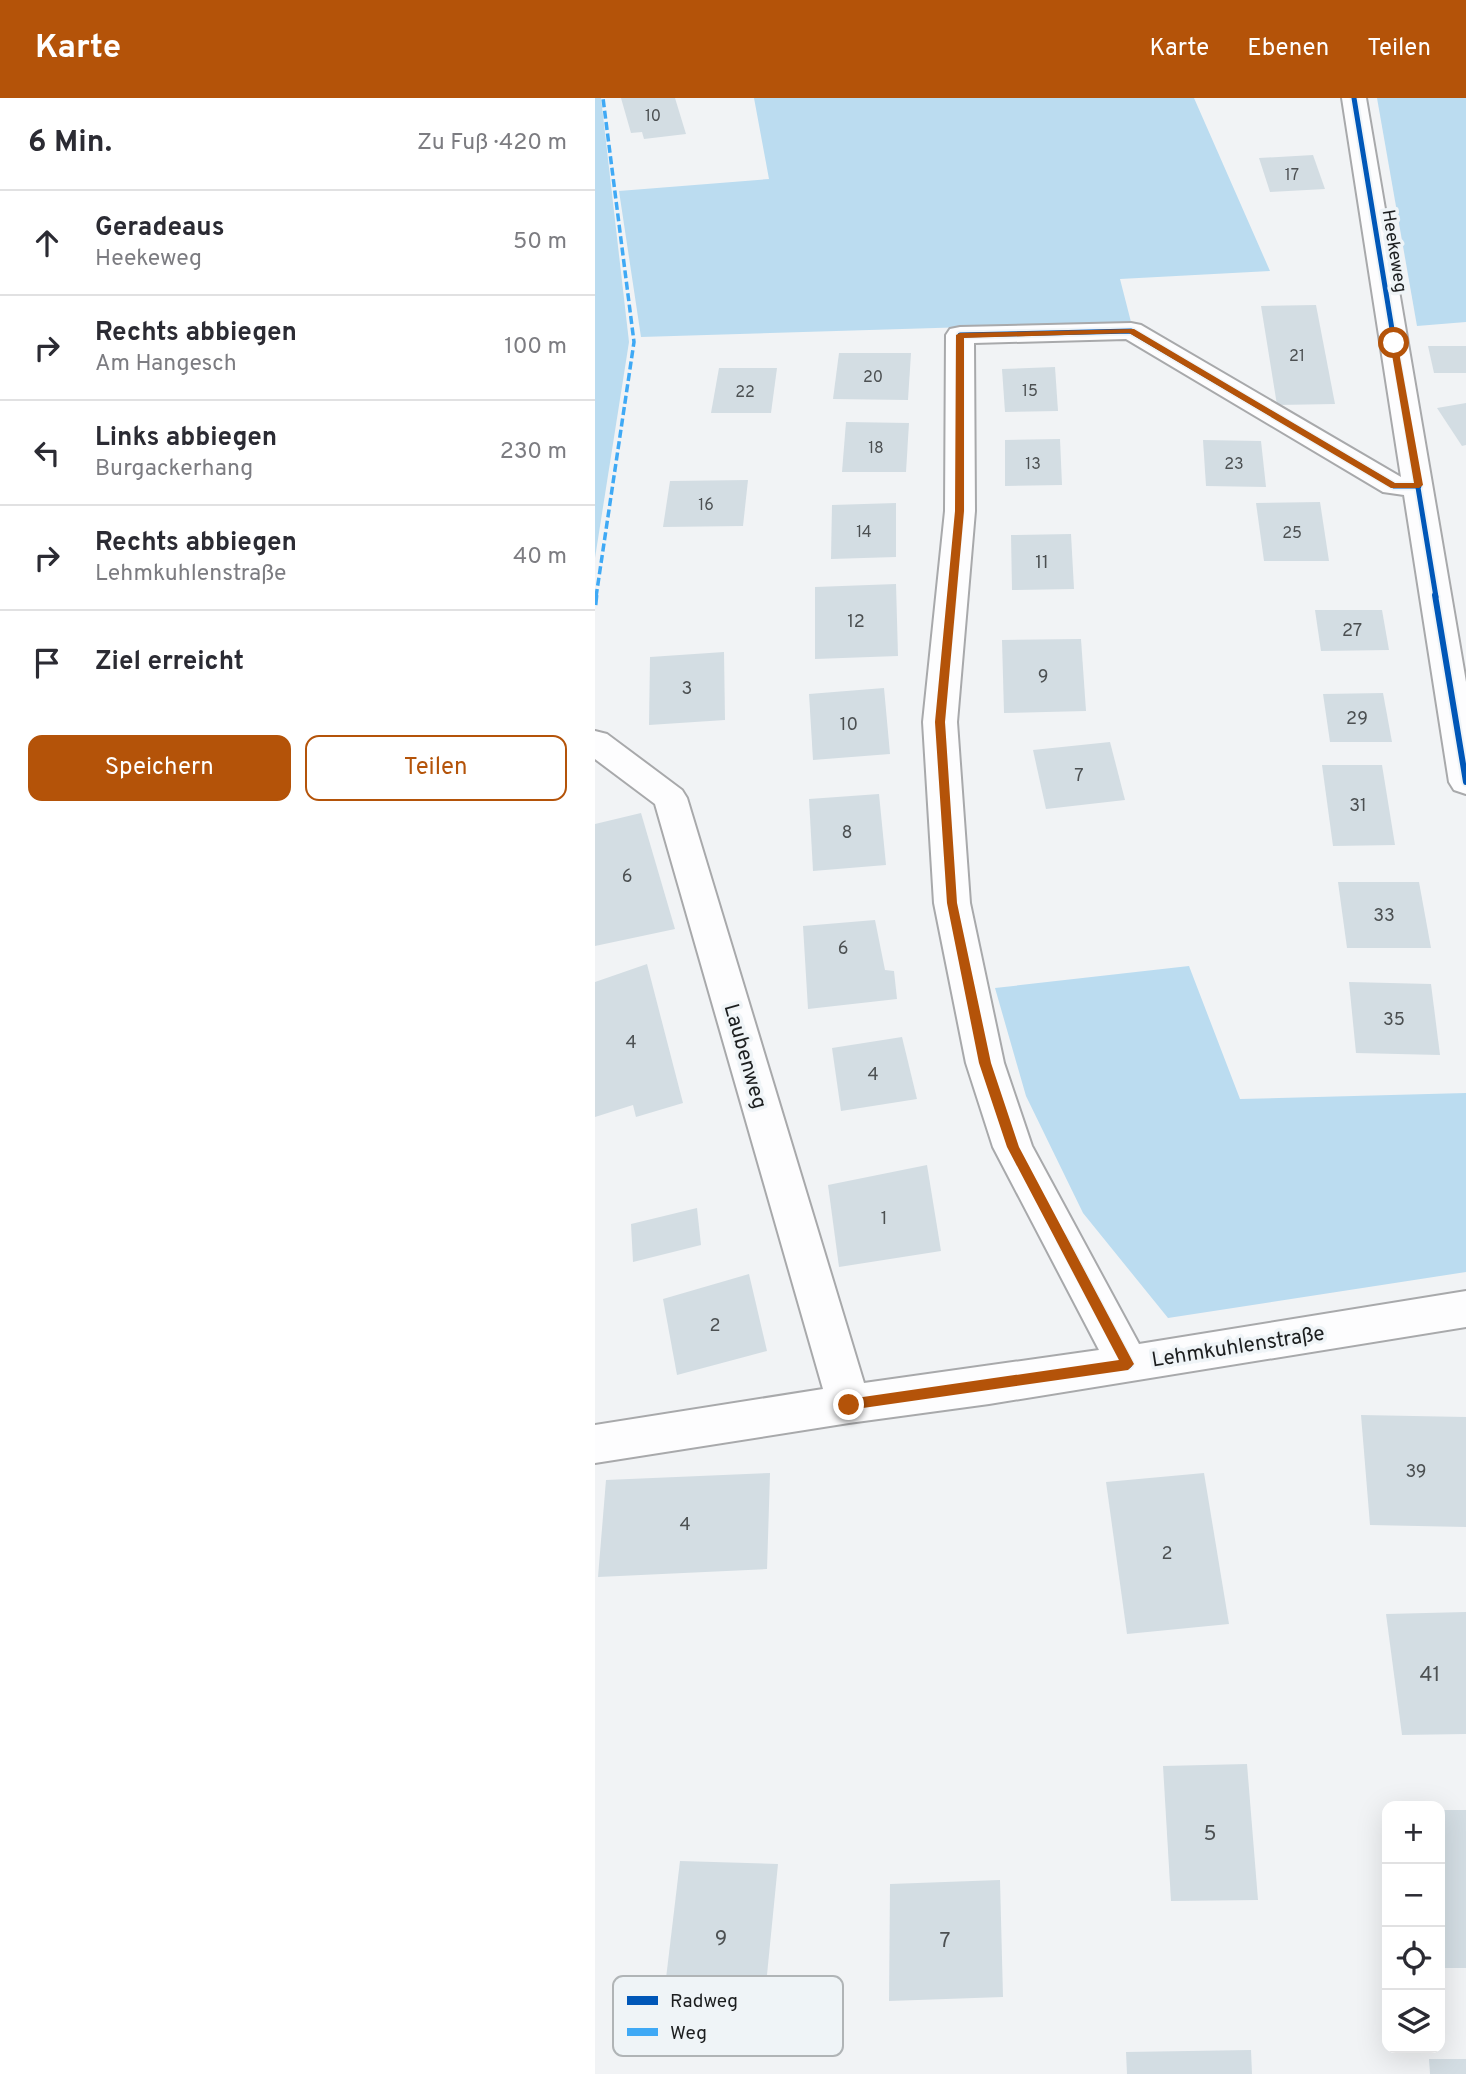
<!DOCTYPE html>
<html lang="de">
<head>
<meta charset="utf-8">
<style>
	:root { --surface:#fff; --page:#f7f7f7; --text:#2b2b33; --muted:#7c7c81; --line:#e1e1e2; --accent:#b45309 }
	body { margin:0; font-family:Overpass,sans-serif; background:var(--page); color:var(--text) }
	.controls { position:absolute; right:21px; bottom:21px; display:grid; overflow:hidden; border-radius:14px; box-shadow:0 7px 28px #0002 }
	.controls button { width:63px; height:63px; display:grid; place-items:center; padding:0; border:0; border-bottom:2px solid var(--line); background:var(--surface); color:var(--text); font:35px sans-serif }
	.stop { position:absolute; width:21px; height:21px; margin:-16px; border:5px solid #b45309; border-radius:50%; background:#fff }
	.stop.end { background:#b45309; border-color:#fff; box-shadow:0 2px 7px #0008 }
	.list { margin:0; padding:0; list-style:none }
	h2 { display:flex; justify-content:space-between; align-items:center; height:91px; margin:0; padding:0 28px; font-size:30px }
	h2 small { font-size:23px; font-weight:400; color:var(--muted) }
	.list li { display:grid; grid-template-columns:46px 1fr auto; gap:21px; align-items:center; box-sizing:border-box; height:105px; padding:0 28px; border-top:2px solid var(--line) }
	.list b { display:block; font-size:26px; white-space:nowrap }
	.list p { margin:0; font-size:23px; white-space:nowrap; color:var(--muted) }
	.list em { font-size:23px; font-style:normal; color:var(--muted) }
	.actions { display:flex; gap:14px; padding:21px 28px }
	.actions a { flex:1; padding:16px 0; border:2px solid var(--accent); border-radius:14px; text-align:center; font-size:24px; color:var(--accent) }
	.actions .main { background:var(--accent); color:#fff }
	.icon { flex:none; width:38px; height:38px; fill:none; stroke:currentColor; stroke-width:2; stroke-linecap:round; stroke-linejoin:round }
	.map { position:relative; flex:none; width:871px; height:1976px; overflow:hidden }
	header { display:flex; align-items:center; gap:42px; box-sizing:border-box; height:98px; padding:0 35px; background:var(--accent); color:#fff }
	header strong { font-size:33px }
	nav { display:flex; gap:38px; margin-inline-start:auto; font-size:24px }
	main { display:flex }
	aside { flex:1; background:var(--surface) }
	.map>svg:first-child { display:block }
	.green { fill:#bbdcf0 }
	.building { fill:#d3dde3 }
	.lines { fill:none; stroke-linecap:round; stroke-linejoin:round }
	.minor-casing { stroke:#a8a9ab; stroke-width:4 }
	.minor { fill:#fdfdfe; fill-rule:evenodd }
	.quiet-far1 { stroke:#3fa9f5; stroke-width:3.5; stroke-dasharray:8 3.5; stroke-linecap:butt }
	.quiet { stroke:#3fa9f5; stroke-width:5; stroke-dasharray:10 5; stroke-linecap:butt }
	.cycleway-far2-casing { stroke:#eff4f7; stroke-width:9 }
	.cycleway-far1-casing { stroke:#eff4f7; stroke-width:10 }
	.cycleway-casing { stroke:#eff4f7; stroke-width:13 }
	.cycleway-far2 { stroke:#0057b8; stroke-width:5 }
	.cycleway-far1 { stroke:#0057b8; stroke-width:6 }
	.cycleway { stroke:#0057b8; stroke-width:9 }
	.route { fill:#b45309 }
	.labels { text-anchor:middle; stroke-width:7; stroke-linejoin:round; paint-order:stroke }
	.far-number-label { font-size:16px; fill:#4c5052 }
	.far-street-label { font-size:18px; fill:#1c1e1f; stroke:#eff4f7 }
	.number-label { font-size:18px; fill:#4c5052 }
	.street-label { font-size:21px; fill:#1c1e1f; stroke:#eff4f7 }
	.near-number-label { font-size:21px; fill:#4c5052 }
	.key { fill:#eff4f7; stroke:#b0b4b6; stroke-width:2 }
	.key-label { font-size:19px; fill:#1c1e1f }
</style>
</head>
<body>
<header>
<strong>Karte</strong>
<nav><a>Karte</a><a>Ebenen</a><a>Teilen</a></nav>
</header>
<main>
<aside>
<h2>6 Min.<small>Zu Fuß · 420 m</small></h2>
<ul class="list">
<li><svg class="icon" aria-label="ahead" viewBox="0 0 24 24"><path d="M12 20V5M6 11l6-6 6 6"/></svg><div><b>Geradeaus</b><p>Heekeweg</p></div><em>50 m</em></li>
<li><svg class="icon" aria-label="right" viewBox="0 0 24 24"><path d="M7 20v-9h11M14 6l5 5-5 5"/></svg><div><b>Rechts abbiegen</b><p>Am Hangesch</p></div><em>100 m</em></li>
<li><svg class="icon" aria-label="left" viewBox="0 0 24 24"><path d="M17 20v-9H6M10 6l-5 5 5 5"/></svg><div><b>Links abbiegen</b><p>Burgackerhang</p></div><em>230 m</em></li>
<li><svg class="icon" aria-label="right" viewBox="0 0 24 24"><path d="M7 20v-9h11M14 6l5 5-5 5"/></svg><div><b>Rechts abbiegen</b><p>Lehmkuhlenstraße</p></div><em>40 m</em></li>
<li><svg class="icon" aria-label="arrive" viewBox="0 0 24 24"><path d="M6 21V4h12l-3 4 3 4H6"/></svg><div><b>Ziel erreicht</b></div></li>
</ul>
<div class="actions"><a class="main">Speichern</a><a>Teilen</a></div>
</aside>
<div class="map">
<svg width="871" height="1976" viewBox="0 0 871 1976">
	<rect width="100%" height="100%" fill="#f1f3f5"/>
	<g class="green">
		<polygon points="0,0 6,0 34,244 0,460"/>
		<polygon points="159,0 599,0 675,173 525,181 536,224 46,239 24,93 174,81"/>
		<polygon points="782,0 871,0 871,224 822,228"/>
		<polygon points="594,868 645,1001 871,995 871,1174 573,1220 488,1115 431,998 400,890"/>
	</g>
	<g class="building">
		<polygon points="26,0 80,0 91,36 49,41 47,34 36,35"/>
		<polygon points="718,57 730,91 675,94 664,60"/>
		<polygon points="721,207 740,306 682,307 666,208"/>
		<polygon points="833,248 871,248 871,275 839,275"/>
		<polygon points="244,255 316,255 313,302 238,301"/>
		<polygon points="460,269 463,313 410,314 407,271"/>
		<polygon points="124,270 182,270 176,315 116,315"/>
		<polygon points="871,305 871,347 867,348 842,310"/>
		<polygon points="251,324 314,325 311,374 247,374"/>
		<polygon points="465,341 467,387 410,388 410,342"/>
		<polygon points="608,342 666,343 671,389 611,388"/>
		<polygon points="153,382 148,428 68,429 75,383"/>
		<polygon points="725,404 734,463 669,463 661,405"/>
		<polygon points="301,405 301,459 236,461 237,407"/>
		<polygon points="476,436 479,491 417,492 416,437"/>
		<polygon points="301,486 303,558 220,561 220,489"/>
		<polygon points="720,512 787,512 794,552 726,553"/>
		<polygon points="486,541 491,613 409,615 407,542"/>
		<polygon points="129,554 130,622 54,627 55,559"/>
		<polygon points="289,590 295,656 218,662 214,596"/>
		<polygon points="788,595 797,644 735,644 728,596"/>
		<polygon points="515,644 530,702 451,711 438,652"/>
		<polygon points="727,667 787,667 800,747 738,748"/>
		<polygon points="284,696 291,767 218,773 214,701"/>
		<polygon points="46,715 80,831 0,848 0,726"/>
		<polygon points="743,784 824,784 836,850 752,850"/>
		<polygon points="280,822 290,872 299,873 302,901 213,911 208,828"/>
		<polygon points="52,866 88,1005 41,1019 38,1007 0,1019 0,884"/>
		<polygon points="754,884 836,886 845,957 761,955"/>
		<polygon points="307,939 322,1001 246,1013 237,950"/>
		<polygon points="332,1067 346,1153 244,1169 233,1087"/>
		<polygon points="102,1110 106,1147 38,1164 36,1126"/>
		<polygon points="154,1176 172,1253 82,1277 68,1201"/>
		<polygon points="766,1317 871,1319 871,1429 775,1427"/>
		<polygon points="175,1375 172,1471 3,1479 11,1382"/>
		<polygon points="609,1375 634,1526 532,1536 511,1384"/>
		<polygon points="871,1514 871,1636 807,1637 791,1516"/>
		<polygon points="652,1666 663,1802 576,1803 568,1668"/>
		<rect x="845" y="1712" width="26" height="158"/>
		<polygon points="85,1763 183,1766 168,1917 67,1914"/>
		<polygon points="405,1782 408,1899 294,1903 295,1786"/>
		<polygon points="656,1952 657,1976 532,1976 531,1954"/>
		<polygon points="834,1961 871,1961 871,1976 835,1976"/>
	</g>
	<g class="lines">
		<g class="minor-casing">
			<polygon id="minor" points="747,0 771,0 871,584 871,696 859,692 854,684 809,397 788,394 531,241 379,245 380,413 362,624 375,805 409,965 437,1048 544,1246 871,1193 871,1229 394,1306 254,1325 0,1365 0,1327 228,1291 60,706 0,661 0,633 12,636 87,692 92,700 269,1285 504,1252 398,1049 371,965 339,805 328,624 350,413 351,237 355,231 365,229 536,225 546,227 806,379"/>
		</g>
		<use href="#minor" class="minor"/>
		<polyline class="quiet-far1" points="1,499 39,244 8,0"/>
		<polyline class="quiet" points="0,507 1,497"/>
		<g class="cycleway-far2-casing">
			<g id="cycleway-far2">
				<polyline points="759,0 841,499"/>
				<polyline points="357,499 365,413 365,237 536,233 799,388 824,388"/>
			</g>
		</g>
		<g class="cycleway-far1-casing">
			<g id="cycleway-far1">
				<polyline points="357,497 345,624 357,805 390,965 418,1049 468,1143"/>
				<polyline points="840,497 871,684"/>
			</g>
		</g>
		<g class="cycleway-casing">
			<polyline id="cycleway" points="467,1141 533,1266"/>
		</g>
		<use href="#cycleway-far2" class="cycleway-far2"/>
		<use href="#cycleway-far1" class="cycleway-far1"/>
		<use href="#cycleway" class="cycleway"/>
	</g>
	<polygon class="route" points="539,231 800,385 819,385 795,245 802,243 828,387 824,390 796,390 534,235 369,240 369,413 350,624 362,805 396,965 424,1049 539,1266 533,1272 254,1312 248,1307 254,1301 524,1262 412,1049 384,965 352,805 340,624 360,413 361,237 365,235"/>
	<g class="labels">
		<g class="far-number-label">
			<text x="58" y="23">10</text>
			<text x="697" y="82">17</text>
			<text x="702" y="263">21</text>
			<text x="278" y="284">20</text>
			<text x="435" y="298">15</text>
			<text x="150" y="299">22</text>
			<text x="281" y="355">18</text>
			<text x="438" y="371">13</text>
			<text x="639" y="371">23</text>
			<text x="111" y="412">16</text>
			<text x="269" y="439">14</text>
			<text x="697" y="440">25</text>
		</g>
		<g class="far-street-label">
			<text transform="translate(800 153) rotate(81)" y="6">Heekeweg</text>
		</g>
		<g class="number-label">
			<text x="447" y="470">11</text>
			<text x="261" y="529">12</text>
			<text x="757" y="538">27</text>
			<text x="448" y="584">9</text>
			<text x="92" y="596">3</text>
			<text x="762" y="626">29</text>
			<text x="254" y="632">10</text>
			<text x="484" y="683">7</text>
			<text x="763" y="713">31</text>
			<text x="252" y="740">8</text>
			<text x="32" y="784">6</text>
			<text x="789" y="823">33</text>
			<text x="248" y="856">6</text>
			<text x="799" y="927">35</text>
			<text x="36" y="950">4</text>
			<text x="278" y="982">4</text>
			<text x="289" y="1126">1</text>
			<text x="120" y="1233">2</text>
			<text x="821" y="1379">39</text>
			<text x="90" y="1432">4</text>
			<text x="572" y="1461">2</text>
		</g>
		<g class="street-label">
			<text transform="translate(151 958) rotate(74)" y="7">Laubenweg</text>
			<text transform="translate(643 1248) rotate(-9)" y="7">Lehmkuhlenstraße</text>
		</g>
		<g class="near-number-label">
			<text x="835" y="1583">41</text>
			<text x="615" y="1742">5</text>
			<text x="126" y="1847">9</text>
			<text x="350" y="1849">7</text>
		</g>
	</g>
	<rect x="18" y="1878" width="230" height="80" rx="10" class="key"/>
	<rect x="32" y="1898" width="31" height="9" fill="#0057b8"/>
	<rect x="32" y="1930" width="31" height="8" fill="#3fa9f5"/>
	<g class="key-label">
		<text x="75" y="1909">Radweg</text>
		<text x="75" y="1941">Weg</text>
	</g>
</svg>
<div class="controls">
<button>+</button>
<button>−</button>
<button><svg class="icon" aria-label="locate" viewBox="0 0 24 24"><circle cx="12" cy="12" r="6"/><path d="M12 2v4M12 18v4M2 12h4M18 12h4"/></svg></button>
<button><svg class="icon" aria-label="layers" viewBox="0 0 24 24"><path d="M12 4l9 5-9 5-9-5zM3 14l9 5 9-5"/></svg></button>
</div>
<div class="stop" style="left:799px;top:245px"></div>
<div class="stop end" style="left:254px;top:1307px"></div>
</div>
</main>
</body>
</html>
